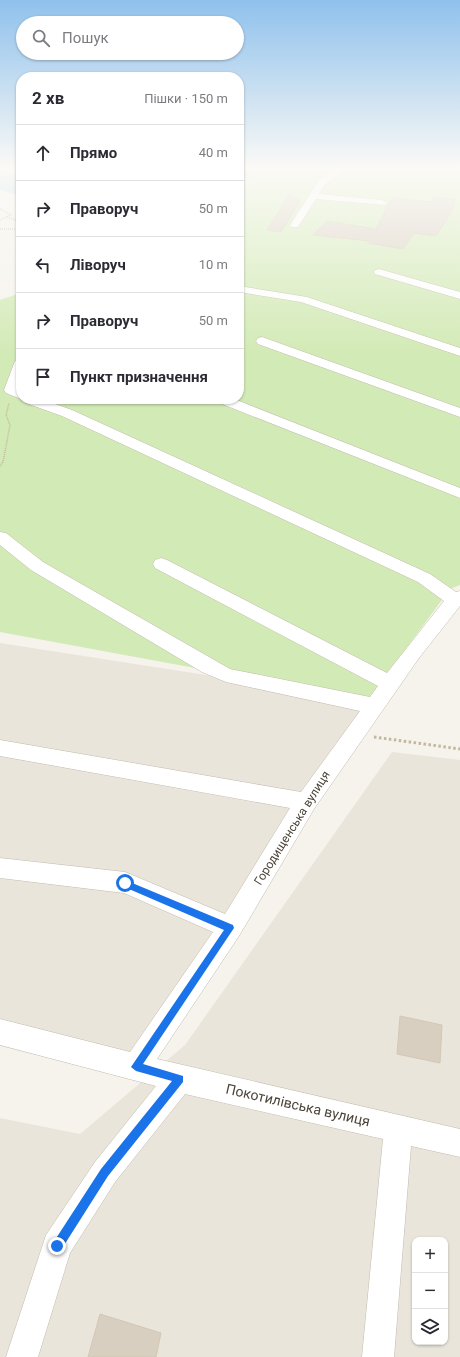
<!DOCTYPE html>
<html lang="uk">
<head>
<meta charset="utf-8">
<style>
	:root { --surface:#fff; --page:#f2f2f3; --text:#2b2b33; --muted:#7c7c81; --line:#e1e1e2 }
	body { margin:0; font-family:Roboto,sans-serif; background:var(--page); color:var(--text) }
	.controls { position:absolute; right:12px; bottom:12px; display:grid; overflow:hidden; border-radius:8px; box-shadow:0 1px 3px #0004 }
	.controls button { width:36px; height:36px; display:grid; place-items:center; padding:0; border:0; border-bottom:1px solid var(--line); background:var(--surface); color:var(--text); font:20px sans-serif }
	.stop { position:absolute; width:12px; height:12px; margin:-9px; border:3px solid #1a73e8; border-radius:50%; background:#fff }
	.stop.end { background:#1a73e8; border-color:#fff; box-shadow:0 1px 4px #0008 }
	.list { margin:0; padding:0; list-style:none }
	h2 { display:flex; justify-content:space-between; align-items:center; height:52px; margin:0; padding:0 16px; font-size:17px }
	h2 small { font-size:13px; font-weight:400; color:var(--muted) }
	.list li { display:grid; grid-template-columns:26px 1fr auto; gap:12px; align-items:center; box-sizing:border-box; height:56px; padding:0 16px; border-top:1px solid var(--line) }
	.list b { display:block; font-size:15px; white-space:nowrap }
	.list em { font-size:13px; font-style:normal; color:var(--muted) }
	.icon { flex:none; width:22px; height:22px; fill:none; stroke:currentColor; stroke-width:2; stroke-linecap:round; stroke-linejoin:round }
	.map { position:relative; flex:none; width:460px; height:1357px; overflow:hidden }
	.search { position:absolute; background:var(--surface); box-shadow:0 1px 3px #0004; left:16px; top:16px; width:228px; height:44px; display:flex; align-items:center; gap:10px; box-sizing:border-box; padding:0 14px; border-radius:22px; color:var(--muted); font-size:15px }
	.panel { position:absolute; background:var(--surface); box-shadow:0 1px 3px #0004; left:16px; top:72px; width:228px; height:332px; border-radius:16px }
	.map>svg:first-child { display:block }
	.residential { fill:#eae5da; fill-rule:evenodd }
	.green { fill:#d2eab5 }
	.water { fill:#a9d4f2 }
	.building { fill:#d8cfc1; stroke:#d3c7b4 }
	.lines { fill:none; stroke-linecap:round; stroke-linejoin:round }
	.minor-casing { stroke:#c2bbae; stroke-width:1 }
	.path-far1 { stroke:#c4b79f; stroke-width:1.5; stroke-dasharray:1 1; stroke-linecap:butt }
	.path { stroke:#c4b79f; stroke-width:3; stroke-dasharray:2.5 2.5; stroke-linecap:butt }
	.minor { fill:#fff; fill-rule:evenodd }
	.route { fill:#1a73e8 }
	.labels { text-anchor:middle; stroke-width:3; stroke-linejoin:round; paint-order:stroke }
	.street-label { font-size:12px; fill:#4b4439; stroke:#fff }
	.near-street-label { font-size:14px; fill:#4b4439; stroke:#fff }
</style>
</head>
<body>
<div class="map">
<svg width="460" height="1357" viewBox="0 0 460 1357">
	<rect width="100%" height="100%" fill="#f6f3ec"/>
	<g class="residential">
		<polygon points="0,643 368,700 127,1077 0,1046"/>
		<path d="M392 752 460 760V1357H0V1118L80 1134 185 1045ZM415 1240H445V1342H415Z"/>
	</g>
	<polygon class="green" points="239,167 460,167 460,585 450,589 368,700 0,632 0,300 21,293 21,399 239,399"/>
	<polygon class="water" points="0,167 21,179 21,197 0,189"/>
	<g class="building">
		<polygon points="290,194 300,201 281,232 267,230"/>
		<polygon points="434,197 455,199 452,211 436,236 414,233 403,249 369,243 370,241 313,235 327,221 376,229 392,198 431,202"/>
		<polygon points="400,1016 442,1025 440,1063 397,1054"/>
		<polygon points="100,1314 161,1333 156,1357 88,1357"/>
	</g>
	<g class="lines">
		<g class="minor-casing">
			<g id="minor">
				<polygon points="340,167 350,167 325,184 319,194 382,200 387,203 385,205 316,199 298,227 292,227 290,225 319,180"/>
				<polygon points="379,269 460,292 460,299 375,274 374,272 375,270"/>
				<polygon points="239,286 307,297 460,348 460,356 301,302 239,292"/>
				<polygon points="262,337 460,408 460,417 258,344 256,341 258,338"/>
				<polygon points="21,357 21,380 18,388 21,390 21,399 6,393 4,390 15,361"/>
				<polygon points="21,399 41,399 72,410 430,574 456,592 460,591 460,606 419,658 314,809 239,936 157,1059 460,1129 460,1157 411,1146 394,1357 362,1357 383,1139 185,1094 115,1182 70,1253 38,1357 6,1357 46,1235 95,1162 156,1086 0,1045 0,1019 130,1052 213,932 124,893 0,878 0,858 125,872 225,914 290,808 0,756 0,740 301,792 360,711 226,682 202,672 31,570 0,545 0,532 6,533 43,562 230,669 370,697 378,686 155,568 153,564 155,560 161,558 167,560 387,673 444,601 418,582 62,416 23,402"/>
				<polygon points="215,399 234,399 460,488 460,498 217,402"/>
			</g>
		</g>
		<g class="path-far1">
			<polyline points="0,209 11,215 6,217"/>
			<polyline points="0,220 6,217 21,222"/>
			<polyline points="0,229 21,229"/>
			<polyline points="0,466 3,462 10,425 6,415 9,403"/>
		</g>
		<polyline class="path" points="374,737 460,749"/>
		<use href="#minor" class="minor"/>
	</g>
	<linearGradient id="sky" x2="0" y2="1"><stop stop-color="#8fc1ec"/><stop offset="0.47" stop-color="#fbfaf6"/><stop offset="1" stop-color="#fbfaf6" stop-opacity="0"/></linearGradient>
	<rect width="460" height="357" fill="url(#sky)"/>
	<polygon class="route" points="125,880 233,925 234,928 143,1064 183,1076 183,1082 108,1176 61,1250 57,1252 53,1250 52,1246 53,1243 101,1169 172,1081 136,1071 131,1067 224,930 122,886 121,883"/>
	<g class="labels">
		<g class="street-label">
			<text transform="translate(292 828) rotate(-58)" y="4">Городищенська вулиця</text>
		</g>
		<g class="near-street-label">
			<text transform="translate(298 1105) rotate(13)" y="5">Покотилівська вулиця</text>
		</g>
	</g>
</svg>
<div class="controls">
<button>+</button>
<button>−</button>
<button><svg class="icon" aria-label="layers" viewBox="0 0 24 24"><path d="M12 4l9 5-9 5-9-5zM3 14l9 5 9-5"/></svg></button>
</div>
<div class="stop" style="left:125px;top:883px"></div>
<div class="stop end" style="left:57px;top:1246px"></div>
<div class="search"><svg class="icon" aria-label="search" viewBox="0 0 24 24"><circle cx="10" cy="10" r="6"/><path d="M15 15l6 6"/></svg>Пошук</div>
<section class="panel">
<h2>2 хв<small>Пішки · 150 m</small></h2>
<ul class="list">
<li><svg class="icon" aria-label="ahead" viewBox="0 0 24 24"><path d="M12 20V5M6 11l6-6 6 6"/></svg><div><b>Прямо</b></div><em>40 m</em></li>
<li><svg class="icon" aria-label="right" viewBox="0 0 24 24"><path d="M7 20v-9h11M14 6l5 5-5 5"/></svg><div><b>Праворуч</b></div><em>50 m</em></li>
<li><svg class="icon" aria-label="left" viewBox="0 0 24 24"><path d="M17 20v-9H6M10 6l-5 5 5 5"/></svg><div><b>Ліворуч</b></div><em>10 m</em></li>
<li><svg class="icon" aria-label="right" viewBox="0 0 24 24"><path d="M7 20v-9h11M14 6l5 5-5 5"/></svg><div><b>Праворуч</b></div><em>50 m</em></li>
<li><svg class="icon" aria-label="arrive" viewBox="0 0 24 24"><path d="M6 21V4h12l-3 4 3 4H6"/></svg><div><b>Пункт призначення</b></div></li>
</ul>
</section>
</div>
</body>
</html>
